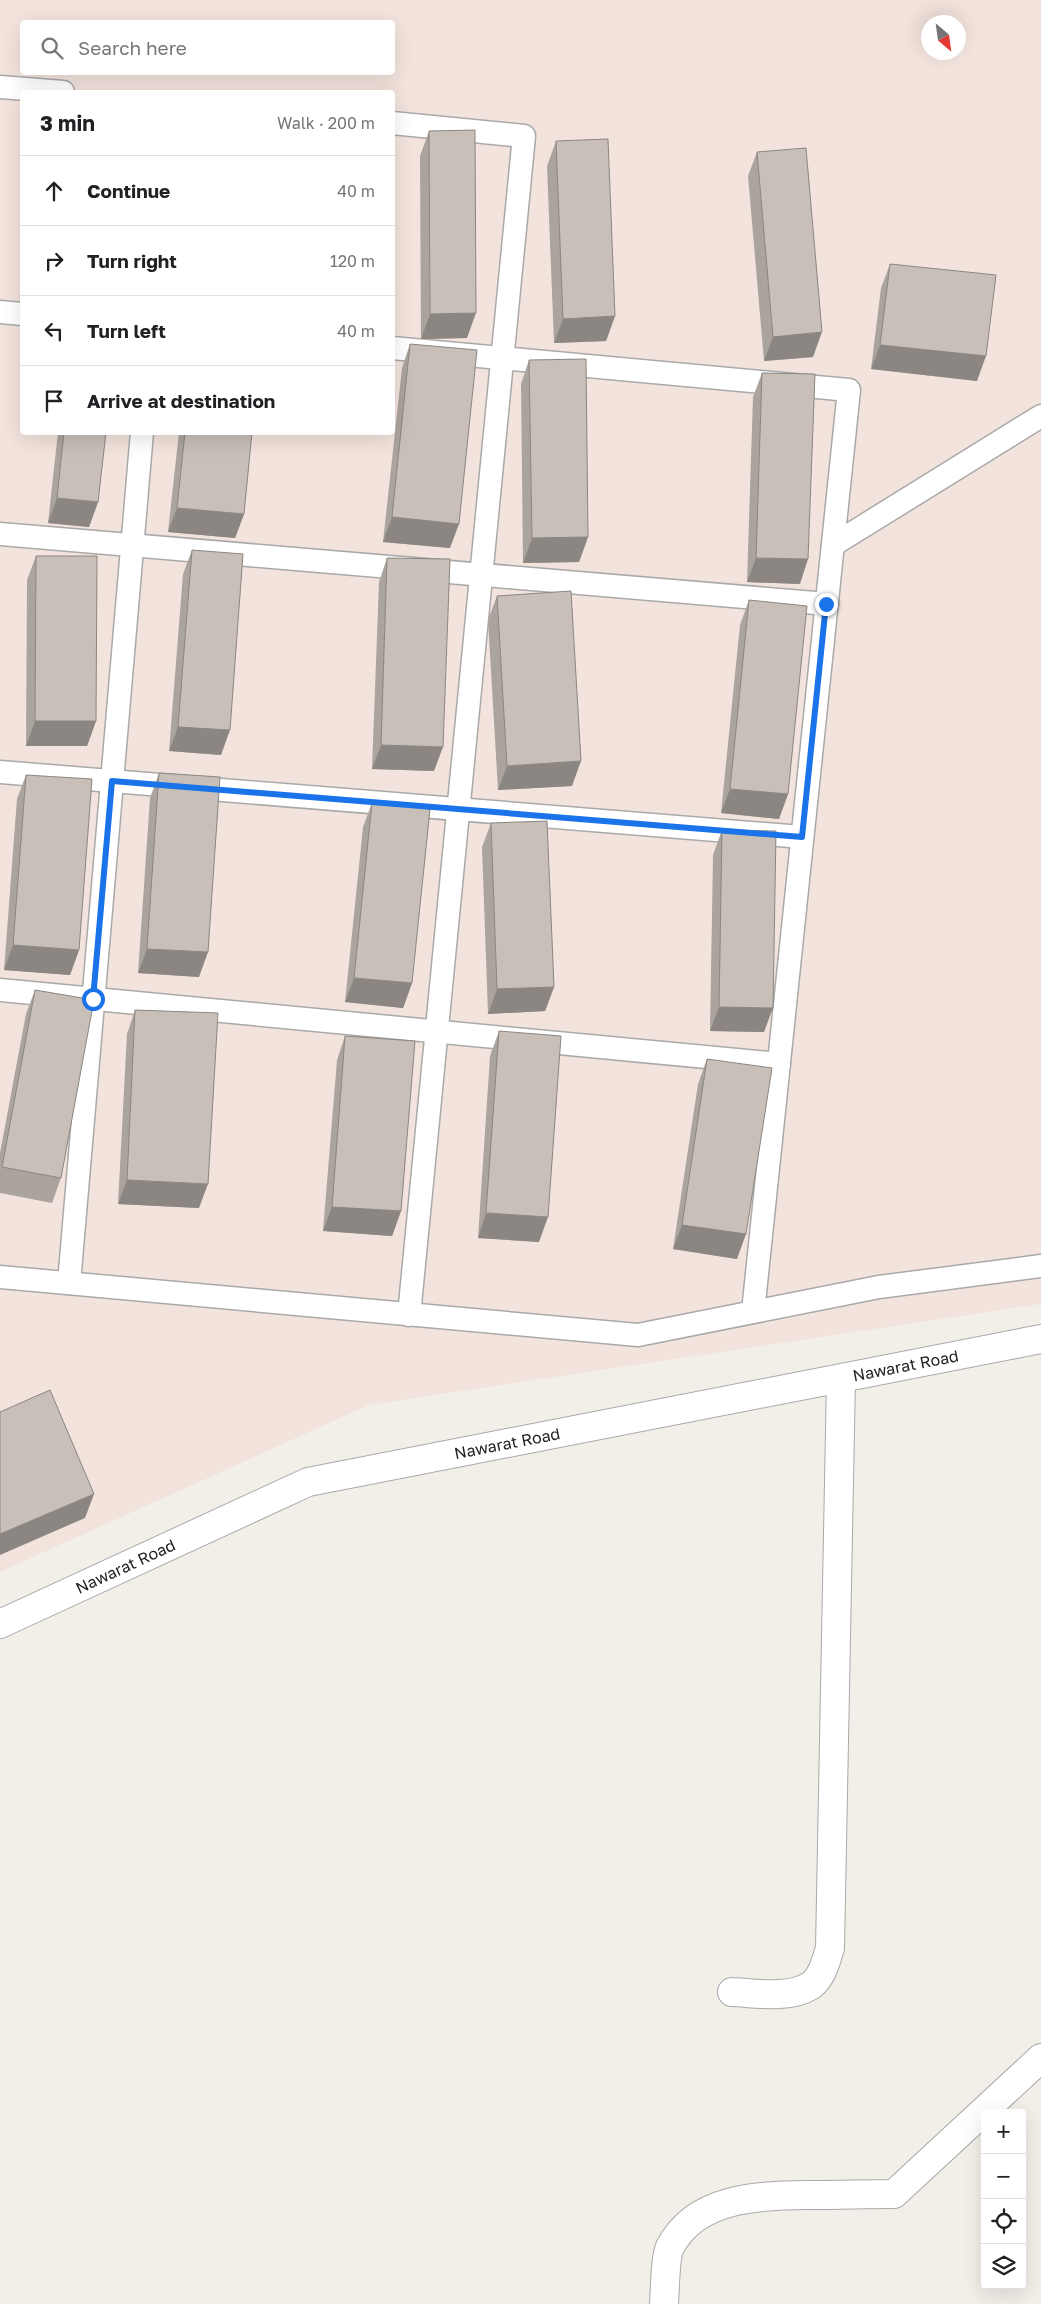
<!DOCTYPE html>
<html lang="en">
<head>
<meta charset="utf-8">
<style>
	:root { --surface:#fff; --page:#f6f6f6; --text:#202124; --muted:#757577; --line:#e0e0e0 }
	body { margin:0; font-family:"Golos Text",sans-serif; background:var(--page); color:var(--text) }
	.controls { position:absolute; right:15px; bottom:15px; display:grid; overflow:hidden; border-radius:5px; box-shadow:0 5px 20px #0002 }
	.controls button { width:45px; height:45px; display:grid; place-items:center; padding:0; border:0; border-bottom:1px solid var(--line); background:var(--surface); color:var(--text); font:25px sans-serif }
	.compass { position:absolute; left:921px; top:15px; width:45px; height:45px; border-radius:50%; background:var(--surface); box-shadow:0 5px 20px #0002; rotate:151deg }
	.stop { position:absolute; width:15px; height:15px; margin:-11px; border:4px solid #1a73e8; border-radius:50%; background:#fff }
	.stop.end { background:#1a73e8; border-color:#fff; box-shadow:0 1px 5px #0008 }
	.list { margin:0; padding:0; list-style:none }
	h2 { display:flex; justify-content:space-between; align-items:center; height:65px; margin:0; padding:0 20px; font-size:21px }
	h2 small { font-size:16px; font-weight:400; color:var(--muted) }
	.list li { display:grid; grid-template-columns:32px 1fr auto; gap:15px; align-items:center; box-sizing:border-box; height:70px; padding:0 20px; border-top:1px solid var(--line) }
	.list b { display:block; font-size:19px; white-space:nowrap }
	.list em { font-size:16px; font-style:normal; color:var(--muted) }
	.icon { flex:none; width:28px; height:28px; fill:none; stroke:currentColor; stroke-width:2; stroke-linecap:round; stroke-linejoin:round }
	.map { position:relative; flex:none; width:1041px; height:2304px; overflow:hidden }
	.search { position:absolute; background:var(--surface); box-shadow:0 5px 20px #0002; left:20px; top:20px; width:375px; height:55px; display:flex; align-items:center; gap:12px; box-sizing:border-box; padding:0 18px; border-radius:5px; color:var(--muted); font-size:19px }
	.panel { position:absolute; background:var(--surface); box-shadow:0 5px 20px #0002; left:20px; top:90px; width:375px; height:345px; border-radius:5px }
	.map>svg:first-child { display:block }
	.military { fill:#f3e3dd; fill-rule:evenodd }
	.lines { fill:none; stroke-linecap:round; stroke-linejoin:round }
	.service-casing { stroke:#a9a9a9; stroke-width:25 }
	.minor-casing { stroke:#a9a9a9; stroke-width:30 }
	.service { stroke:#fff; stroke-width:22 }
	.minor { stroke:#fff; stroke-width:28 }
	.wall { fill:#aba49e }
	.shaded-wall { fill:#8b8681 }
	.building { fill:#c7bfb8; stroke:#8b8681 }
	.route { stroke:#1a73e8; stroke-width:6 }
	.labels { text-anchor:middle; stroke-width:4.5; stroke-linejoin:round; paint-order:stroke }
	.street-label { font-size:16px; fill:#222; stroke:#fff }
</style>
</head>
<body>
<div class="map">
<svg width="1041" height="2304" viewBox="0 0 1041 2304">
	<rect width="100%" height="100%" fill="#f2efe9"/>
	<path class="military" d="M0 0H1041V1304L369 1405 0 1572ZM22 22H392V72H22ZM928 22H958V52H928ZM22 92H392V432H22Z"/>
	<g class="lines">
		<g class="service-casing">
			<g id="service">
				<polyline points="0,87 63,92"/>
				<polyline points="392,123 524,136 409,1315"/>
				<polyline points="0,312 22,314"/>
				<polyline points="392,348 849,390 753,1312"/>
				<polyline points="0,534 827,604"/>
				<polyline points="833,545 1041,416"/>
				<polyline points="0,772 802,837"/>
				<polyline points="0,990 779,1064"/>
				<polyline points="0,1277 638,1335 879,1287 1041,1266"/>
				<polyline points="69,1283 142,432"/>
			</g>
		</g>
		<g class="minor-casing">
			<g id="minor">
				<path id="s1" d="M0 1624 308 1482 1041 1339"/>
				<path d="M732 1992C755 1993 789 1999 810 1986 822 1978 826 1961 830 1948L841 1379"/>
				<path d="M664 2304C665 2291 665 2257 670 2247 697 2195 762 2196 813 2195 840 2195 867 2194 894 2194L1041 2058"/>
			</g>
		</g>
		<use href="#service" class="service"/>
		<use href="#minor" class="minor"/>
	</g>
	<g class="wall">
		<polygon points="429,131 467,338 421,339 420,156"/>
		<polygon points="556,141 615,316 606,341 554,343 547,166"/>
		<polygon points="757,152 813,357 764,361 748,176"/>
		<polygon points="890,264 977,381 871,369 881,288"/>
		<polygon points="410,344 450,548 383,542 402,368"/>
		<polygon points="529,360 588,537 579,562 523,563 521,384"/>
		<polygon points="762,373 800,584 747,582 753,397"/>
		<polygon points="58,432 106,432 98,502 89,527 48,523"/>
		<polygon points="179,432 252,432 244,514 235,538 168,532"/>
		<polygon points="192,550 221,755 169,751 183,574"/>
		<polygon points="36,556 96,721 87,746 26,746 27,580"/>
		<polygon points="387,558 434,771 372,769 379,582"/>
		<polygon points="497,596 572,786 498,790 488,620"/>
		<polygon points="749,600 788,794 779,819 721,813 740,625"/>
		<polygon points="159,773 199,977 138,973 150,798"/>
		<polygon points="26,775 79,950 70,975 4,970 17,799"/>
		<polygon points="372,803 412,983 403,1008 345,1002 363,827"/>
		<polygon points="491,823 554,987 545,1011 488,1014 482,847"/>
		<polygon points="722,830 764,1032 710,1031 713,855"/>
		<polygon points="35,990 61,1178 52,1203 0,1193 0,1153 26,1014"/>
		<polygon points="135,1010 199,1208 118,1204 127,1034"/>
		<polygon points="499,1031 539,1242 478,1238 490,1056"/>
		<polygon points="345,1036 401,1211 392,1236 323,1231 337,1060"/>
		<polygon points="707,1059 737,1259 673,1249 698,1084"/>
	</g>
	<g class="shaded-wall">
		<polygon points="476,313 467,338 421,339 430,314"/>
		<polygon points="615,316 606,341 554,343 563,319"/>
		<polygon points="822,332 813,357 764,361 773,337"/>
		<polygon points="880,345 986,356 977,381 871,369"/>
		<polygon points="57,498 98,502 89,527 48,523"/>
		<polygon points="177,508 244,514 235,538 168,532"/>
		<polygon points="392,517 459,524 450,548 383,542"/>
		<polygon points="588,537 579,562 523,563 532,538"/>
		<polygon points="756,558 808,559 800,584 747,582"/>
		<polygon points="35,721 96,721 87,746 26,746"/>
		<polygon points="178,727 230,730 221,755 169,751"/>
		<polygon points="381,745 443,747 434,771 372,769"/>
		<polygon points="581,761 572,786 498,790 507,766"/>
		<polygon points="730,789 788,794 779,819 721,813"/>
		<polygon points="13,945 79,950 70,975 4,970"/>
		<polygon points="147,949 208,952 199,977 138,973"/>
		<polygon points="354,978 412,983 403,1008 345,1002"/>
		<polygon points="554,987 545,1011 488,1014 497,989"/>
		<polygon points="719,1007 773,1008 764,1032 710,1031"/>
		<polygon points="127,1180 208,1184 199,1208 118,1204"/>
		<polygon points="332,1207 401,1211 392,1236 323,1231"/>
		<polygon points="486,1213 548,1217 539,1242 478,1238"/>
		<polygon points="682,1225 746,1234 737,1259 673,1249"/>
		<polygon points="94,1494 85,1518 0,1555 0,1534"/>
	</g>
	<g class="building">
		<polygon points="475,130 476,313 430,314 429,131"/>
		<polygon points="608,139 615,316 563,319 556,141"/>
		<polygon points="806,148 822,332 773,337 757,152"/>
		<polygon points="890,264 996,275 986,356 880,345"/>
		<polygon points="410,344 477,350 459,524 392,517"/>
		<polygon points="586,359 588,537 532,538 529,360"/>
		<polygon points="762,373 815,374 808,559 756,558"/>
		<polygon points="64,432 106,432 98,502 57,498"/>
		<polygon points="185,432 252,432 244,514 177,508"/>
		<polygon points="192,550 243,554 230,730 178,727"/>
		<polygon points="36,556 97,556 96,721 35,721"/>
		<polygon points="387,558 450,559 443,747 381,745"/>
		<polygon points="571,591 581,761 507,766 497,596"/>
		<polygon points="749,600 807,606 788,794 730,789"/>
		<polygon points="159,773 220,777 208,952 147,949"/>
		<polygon points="26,775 92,779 79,950 13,945"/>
		<polygon points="372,803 430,809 412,983 354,978"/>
		<polygon points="547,821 554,987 497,989 491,823"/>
		<polygon points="722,830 776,831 773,1008 719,1007"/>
		<polygon points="35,990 94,1000 61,1178 2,1167"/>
		<polygon points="135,1010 218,1013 208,1184 127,1180"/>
		<polygon points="499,1031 561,1036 548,1217 486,1213"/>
		<polygon points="345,1036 415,1041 401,1211 332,1207"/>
		<polygon points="707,1059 772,1068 746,1234 682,1225"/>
		<polygon points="50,1390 94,1494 0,1534 0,1412"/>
	</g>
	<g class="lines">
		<polyline class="route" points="93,999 112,781 802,837 826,604"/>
	</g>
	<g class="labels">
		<g class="street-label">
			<text dy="6" stroke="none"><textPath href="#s1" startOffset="948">Nawarat Road</textPath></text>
			<text dy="6" stroke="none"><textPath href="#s1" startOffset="542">Nawarat Road</textPath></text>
			<text dy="6" stroke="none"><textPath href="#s1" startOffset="138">Nawarat Road</textPath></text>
		</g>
	</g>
</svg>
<div class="controls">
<button>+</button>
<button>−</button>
<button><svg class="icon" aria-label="locate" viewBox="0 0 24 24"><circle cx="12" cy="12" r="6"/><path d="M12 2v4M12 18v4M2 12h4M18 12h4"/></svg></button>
<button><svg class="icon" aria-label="layers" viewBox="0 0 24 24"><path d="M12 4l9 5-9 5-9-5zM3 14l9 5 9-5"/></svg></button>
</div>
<svg class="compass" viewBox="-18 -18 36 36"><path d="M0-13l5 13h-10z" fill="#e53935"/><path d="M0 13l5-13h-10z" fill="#757577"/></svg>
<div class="stop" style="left:93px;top:999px"></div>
<div class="stop end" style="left:826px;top:604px"></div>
<div class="search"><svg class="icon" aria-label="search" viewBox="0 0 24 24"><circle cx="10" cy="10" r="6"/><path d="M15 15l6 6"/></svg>Search here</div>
<section class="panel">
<h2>3 min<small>Walk · 200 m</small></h2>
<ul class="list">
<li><svg class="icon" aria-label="ahead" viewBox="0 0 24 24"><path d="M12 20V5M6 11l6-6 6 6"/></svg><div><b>Continue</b></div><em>40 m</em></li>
<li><svg class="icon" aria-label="right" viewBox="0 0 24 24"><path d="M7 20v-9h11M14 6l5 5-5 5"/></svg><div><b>Turn right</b></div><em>120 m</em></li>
<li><svg class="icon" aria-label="left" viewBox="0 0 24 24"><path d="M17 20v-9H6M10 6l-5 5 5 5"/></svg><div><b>Turn left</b></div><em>40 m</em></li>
<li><svg class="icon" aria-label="arrive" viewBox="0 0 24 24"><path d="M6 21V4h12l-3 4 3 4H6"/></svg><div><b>Arrive at destination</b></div></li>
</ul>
</section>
</div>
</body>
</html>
